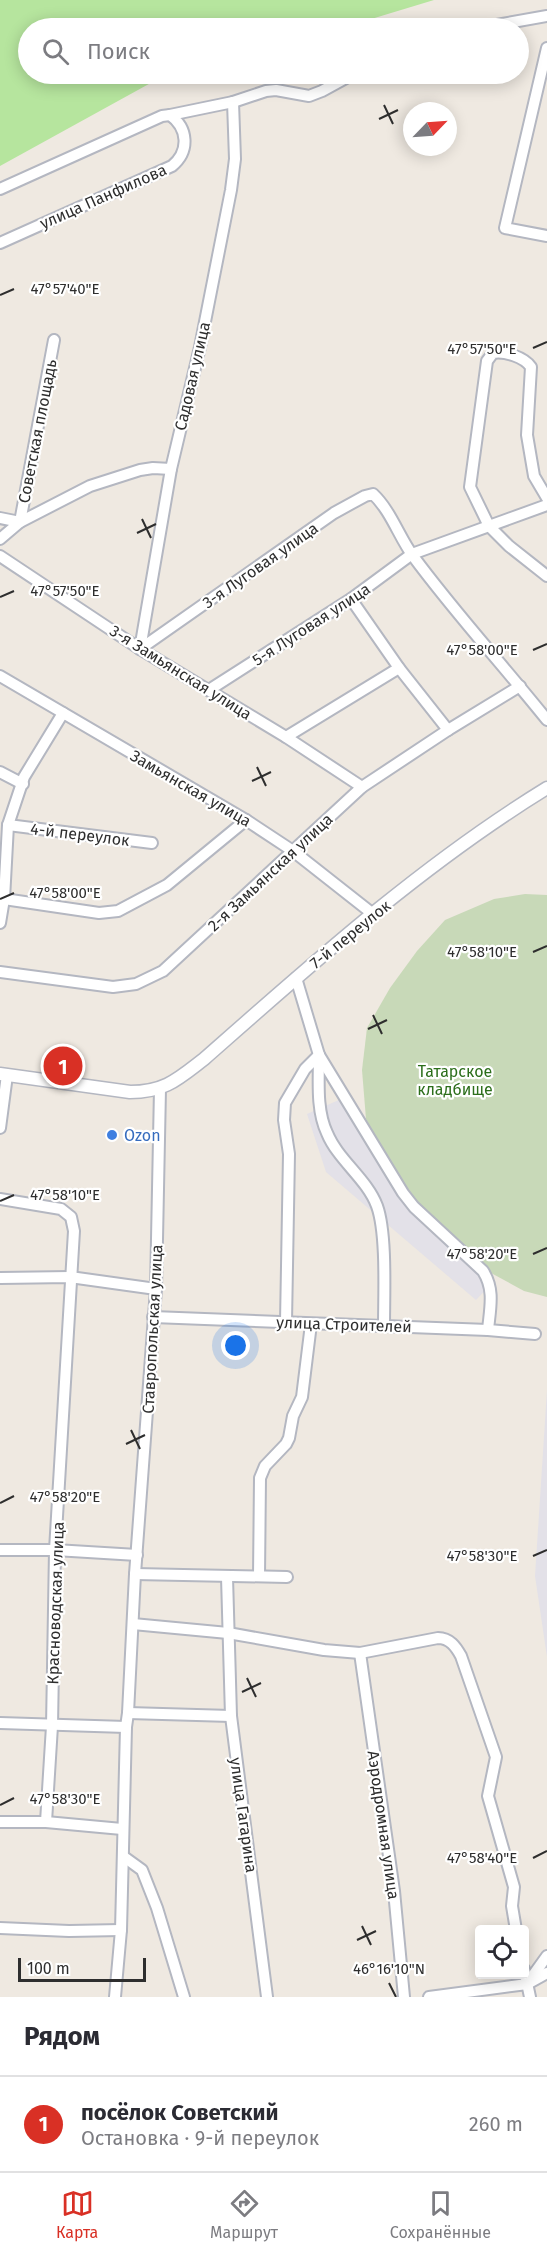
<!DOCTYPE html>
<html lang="ru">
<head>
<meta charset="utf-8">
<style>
	:root { --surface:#fff; --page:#f2f2f3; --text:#2b2b33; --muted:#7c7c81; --line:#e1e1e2; --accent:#d93025 }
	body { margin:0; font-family:"Fira Sans",sans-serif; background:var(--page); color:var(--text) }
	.controls { position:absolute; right:18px; bottom:18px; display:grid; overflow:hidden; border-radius:6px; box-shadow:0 3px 15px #0003 }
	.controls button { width:54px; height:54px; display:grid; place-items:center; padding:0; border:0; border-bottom:2px solid var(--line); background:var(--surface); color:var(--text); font:30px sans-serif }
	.compass { position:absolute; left:403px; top:102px; width:54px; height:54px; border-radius:50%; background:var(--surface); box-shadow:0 3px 15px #0003; rotate:65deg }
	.scale { position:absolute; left:18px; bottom:15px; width:128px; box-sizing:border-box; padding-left:6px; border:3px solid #2e2e2e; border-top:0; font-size:16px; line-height:21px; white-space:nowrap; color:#2e2e2e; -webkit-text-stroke:4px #fff; paint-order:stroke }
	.you { position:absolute; left:236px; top:1346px; width:21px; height:21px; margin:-15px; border:4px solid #fff; border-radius:50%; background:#1a73e8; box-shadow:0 0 0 9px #1a73e833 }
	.badge { display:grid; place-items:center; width:39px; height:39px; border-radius:50%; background:var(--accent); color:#fff; font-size:20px; font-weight:700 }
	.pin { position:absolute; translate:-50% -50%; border:3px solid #fff; box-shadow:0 2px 6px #0006 }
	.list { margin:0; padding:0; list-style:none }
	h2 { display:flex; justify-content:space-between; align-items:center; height:78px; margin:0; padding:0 24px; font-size:26px }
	h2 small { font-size:20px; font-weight:400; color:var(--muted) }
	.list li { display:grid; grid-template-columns:39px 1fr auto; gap:18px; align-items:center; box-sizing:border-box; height:96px; padding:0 24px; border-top:2px solid var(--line) }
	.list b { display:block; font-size:22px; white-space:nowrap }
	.list p { margin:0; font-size:20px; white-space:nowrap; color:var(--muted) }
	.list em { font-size:20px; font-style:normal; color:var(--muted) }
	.icon { flex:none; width:33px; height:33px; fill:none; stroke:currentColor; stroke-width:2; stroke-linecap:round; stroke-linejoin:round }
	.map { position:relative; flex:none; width:547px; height:1997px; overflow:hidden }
	.search { position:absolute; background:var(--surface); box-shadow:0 3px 15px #0003; left:18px; right:18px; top:18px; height:66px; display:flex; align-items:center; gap:15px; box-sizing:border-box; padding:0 21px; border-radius:33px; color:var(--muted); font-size:22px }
	.sheet { height:174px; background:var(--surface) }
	nav { display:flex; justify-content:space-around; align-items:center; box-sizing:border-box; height:84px; border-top:2px solid var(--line); background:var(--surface); font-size:16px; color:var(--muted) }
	nav a { display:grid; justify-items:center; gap:3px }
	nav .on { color:var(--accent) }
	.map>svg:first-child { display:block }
	.industrial { fill:#e3e1e8 }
	.green { fill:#b6e59e }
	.cemetery { fill:#c8d9b8 }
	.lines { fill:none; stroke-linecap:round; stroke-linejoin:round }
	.minor-casing { stroke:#b4b7c1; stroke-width:14 }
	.tertiary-casing { stroke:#b4b7c1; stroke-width:15 }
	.minor { stroke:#fff; stroke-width:10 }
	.tertiary { stroke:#fff; stroke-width:12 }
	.ticks { fill:none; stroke:#2e2e2e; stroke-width:2 }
	.shop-dot { fill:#3f7fe0; stroke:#fff; stroke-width:2 }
	.labels { text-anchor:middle; stroke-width:4.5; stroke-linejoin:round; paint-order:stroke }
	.street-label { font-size:16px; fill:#2e2e2e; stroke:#fff }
	.park-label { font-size:16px; fill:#2c6e1b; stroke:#fff }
	.shop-label { font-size:16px; fill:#366cbe; stroke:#fff; text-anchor:start }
	.ticks-label { font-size:15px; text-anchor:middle; fill:#2e2e2e; stroke:#fff; stroke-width:4.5; stroke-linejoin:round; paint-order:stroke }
</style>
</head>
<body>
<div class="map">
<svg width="547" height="1997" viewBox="0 0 547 1997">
	<rect width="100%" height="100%" fill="#efe9e1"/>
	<g class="industrial">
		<polygon points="341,1099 412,1211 494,1281 476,1300 326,1172 307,1114"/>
		<polygon points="547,1390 547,1657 535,1576"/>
	</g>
	<polygon class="green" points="0,0 434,0 368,20 330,28 28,28 28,74 167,74 0,166"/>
	<polygon class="cemetery" points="525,894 547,895 547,1297 524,1291 491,1273 450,1236 409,1194 383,1154 366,1119 362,1070 367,1028 390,988 417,951 445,920 494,899"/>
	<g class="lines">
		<g class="minor-casing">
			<g id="minor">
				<polyline points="479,28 547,16"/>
				<polyline points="547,48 505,228 547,236"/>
				<polyline points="0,189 162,116 170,115"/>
				<path d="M0 243 172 166C190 151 188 128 170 115L233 102 266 91 276 90 309 96 322 91 353 74"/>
				<path d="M547 498 534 476 527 435 531 367C524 357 505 351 493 353L487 361 470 487 489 526 509 546 547 576"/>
				<polyline points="0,518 20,522 90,486 140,470 153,468 171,469"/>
				<polyline points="0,539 20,522 54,340"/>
				<polyline points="0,556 140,649 286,737 362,787"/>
				<polyline points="351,599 399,668 448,730"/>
				<path d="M140 649 334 513 365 496 373 494C391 511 399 537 413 556 455 613 503 665 547 720"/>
				<polyline points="140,649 171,469 200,347 231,190 235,159 233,102"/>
				<polyline points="0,676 246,820 293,851 373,914"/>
				<polyline points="209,690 351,599 412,554 547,505"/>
				<polyline points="286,737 399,668"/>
				<polyline points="0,772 23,784"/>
				<polyline points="8,825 152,843"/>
				<polyline points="4,899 99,913 118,911 167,885 246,820"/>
				<polyline points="0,923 4,899 8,825 24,777 63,713"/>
				<polyline points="0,972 113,987 136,984 163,971 362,787 448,730 520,686"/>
				<path d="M296 978 319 1055 403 1193 414 1207 483 1271C495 1290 490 1308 488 1330"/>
				<path d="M319 1055C319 1080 316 1110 327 1133 338 1160 367 1179 377 1206 387 1234 384 1295 384 1326"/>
				<polyline points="0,1128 7,1075"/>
				<polyline points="0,1199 61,1209 71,1217 74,1231 55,1550 52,1726 46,1822"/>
				<polyline points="0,1278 70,1277 156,1289"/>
				<polyline points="153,1317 488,1330 535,1334"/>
				<polyline points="286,1322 289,1154 284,1120 285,1103 305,1069 319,1055"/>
				<polyline points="0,1550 55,1550 137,1555"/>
				<polyline points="135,1574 287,1577"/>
				<polyline points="259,1576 260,1478 265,1466 286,1444 289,1438 293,1416 302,1397 311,1324"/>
				<polyline points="227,1577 231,1716 267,1997"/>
				<path d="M133 1624 228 1633 324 1650 360 1653 438 1638C450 1638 456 1647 461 1656L496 1757 488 1796 514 1887 512 1906 516 1930"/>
				<polyline points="360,1653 394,1891 404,1997"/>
				<polyline points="128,1713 231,1716"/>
				<polyline points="0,1723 126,1727"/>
				<polyline points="0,1822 46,1822 122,1829"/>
				<polyline points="124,1857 142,1870 157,1908 184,1997"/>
				<polyline points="0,1928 69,1931 121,1930"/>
				<polyline points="524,1969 530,1997"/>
				<polyline points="529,1981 547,1956"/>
				<polyline points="115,1997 121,1930 126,1727 128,1713 135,1574 156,1289 160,1089"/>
				<polyline points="429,1997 527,1984 547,1973"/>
			</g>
		</g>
		<g class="tertiary-casing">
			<path id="tertiary" d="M0 1074 130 1092C165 1092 178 1079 204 1059 313 963 423 864 547 788"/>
		</g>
		<use href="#minor" class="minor"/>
		<use href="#tertiary" class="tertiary"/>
	</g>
	<path class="ticks" d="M384 105 393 124M379 119 398 110M0 295 14 289M533 348 547 342M142 519 151 538M137 533 156 524M0 597 14 591M533 650 547 644M257 767 266 786M252 781 271 772M0 899 14 893M533 952 547 946M373 1015 382 1034M368 1029 387 1020M0 1201 14 1195M533 1254 547 1248M131 1430 140 1449M126 1444 145 1435M0 1503 14 1496M533 1556 547 1550M247 1678 256 1697M242 1692 261 1683M0 1805 14 1798M533 1858 547 1851M362 1926 371 1945M357 1940 376 1931M389 1983 396 1997"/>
	<circle class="shop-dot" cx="112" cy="1135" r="6"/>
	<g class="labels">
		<g class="street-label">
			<text transform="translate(103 196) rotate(-24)" y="6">улица Панфилова</text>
			<text transform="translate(192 376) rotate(-77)" y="6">Садовая улица</text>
			<text transform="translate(37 431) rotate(-79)" y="6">Советская площадь</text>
			<text transform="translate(260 565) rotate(-35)" y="6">3-я Луговая улица</text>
			<text transform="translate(311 624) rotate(-33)" y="6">5-я Луговая улица</text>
			<text transform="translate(181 672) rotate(32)" y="6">3-я Замьянская улица</text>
			<text transform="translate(191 788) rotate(30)" y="6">Замьянская улица</text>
			<text transform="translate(80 834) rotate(7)" y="6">4-й переулок</text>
			<text transform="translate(270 872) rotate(-43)" y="6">2-я Замьянская улица</text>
			<text transform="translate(350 934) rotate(-39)" y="6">7-й переулок</text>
			<text transform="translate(344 1324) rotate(2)" y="6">улица Строителей</text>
			<text transform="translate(152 1329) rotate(-87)" y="6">Ставропольская улица</text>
			<text transform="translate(55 1603) rotate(-88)" y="6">Красноводская улица</text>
			<text transform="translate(244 1815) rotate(82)" y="6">улица Гагарина</text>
			<text transform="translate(384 1825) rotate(82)" y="6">Аэродромная улица</text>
		</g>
		<g class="park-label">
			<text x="455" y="1077">Татарское<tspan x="455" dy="18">кладбище</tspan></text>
		</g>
		<g class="shop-label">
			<text x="124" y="1141">Ozon</text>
		</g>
	</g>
	<g class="ticks-label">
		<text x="65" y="294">47°57'40"E</text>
		<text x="482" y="354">47°57'50"E</text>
		<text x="65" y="596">47°57'50"E</text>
		<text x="482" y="655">47°58'00"E</text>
		<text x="65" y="898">47°58'00"E</text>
		<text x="482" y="957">47°58'10"E</text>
		<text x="65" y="1200">47°58'10"E</text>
		<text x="482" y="1259">47°58'20"E</text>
		<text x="65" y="1502">47°58'20"E</text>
		<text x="482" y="1561">47°58'30"E</text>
		<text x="65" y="1804">47°58'30"E</text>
		<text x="482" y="1863">47°58'40"E</text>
		<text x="389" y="1974">46°16'10"N</text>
	</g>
</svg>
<div class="controls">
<button><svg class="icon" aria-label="locate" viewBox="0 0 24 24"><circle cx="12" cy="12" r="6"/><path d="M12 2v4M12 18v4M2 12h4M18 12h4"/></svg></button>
</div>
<svg class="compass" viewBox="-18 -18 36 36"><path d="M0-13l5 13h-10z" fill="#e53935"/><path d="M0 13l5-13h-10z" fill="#7c7c81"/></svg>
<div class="scale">100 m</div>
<div class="you"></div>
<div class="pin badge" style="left:63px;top:1066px">1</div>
<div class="search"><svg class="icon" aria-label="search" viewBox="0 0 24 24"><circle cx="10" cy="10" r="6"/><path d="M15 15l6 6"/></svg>Поиск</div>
</div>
<section class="sheet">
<h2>Рядом<small></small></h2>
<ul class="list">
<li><span class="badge">1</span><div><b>посёлок Советский</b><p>Остановка · 9-й переулок</p></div><em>260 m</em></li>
</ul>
</section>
<nav>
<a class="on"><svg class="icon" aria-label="map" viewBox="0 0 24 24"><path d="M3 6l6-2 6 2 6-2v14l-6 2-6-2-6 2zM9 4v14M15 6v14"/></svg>Карта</a>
<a><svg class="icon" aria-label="directions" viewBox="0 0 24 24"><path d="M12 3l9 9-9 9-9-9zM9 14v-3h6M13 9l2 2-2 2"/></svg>Маршрут</a>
<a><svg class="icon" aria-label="saved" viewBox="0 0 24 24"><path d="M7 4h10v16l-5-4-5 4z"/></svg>Сохранённые</a>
</nav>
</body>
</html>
